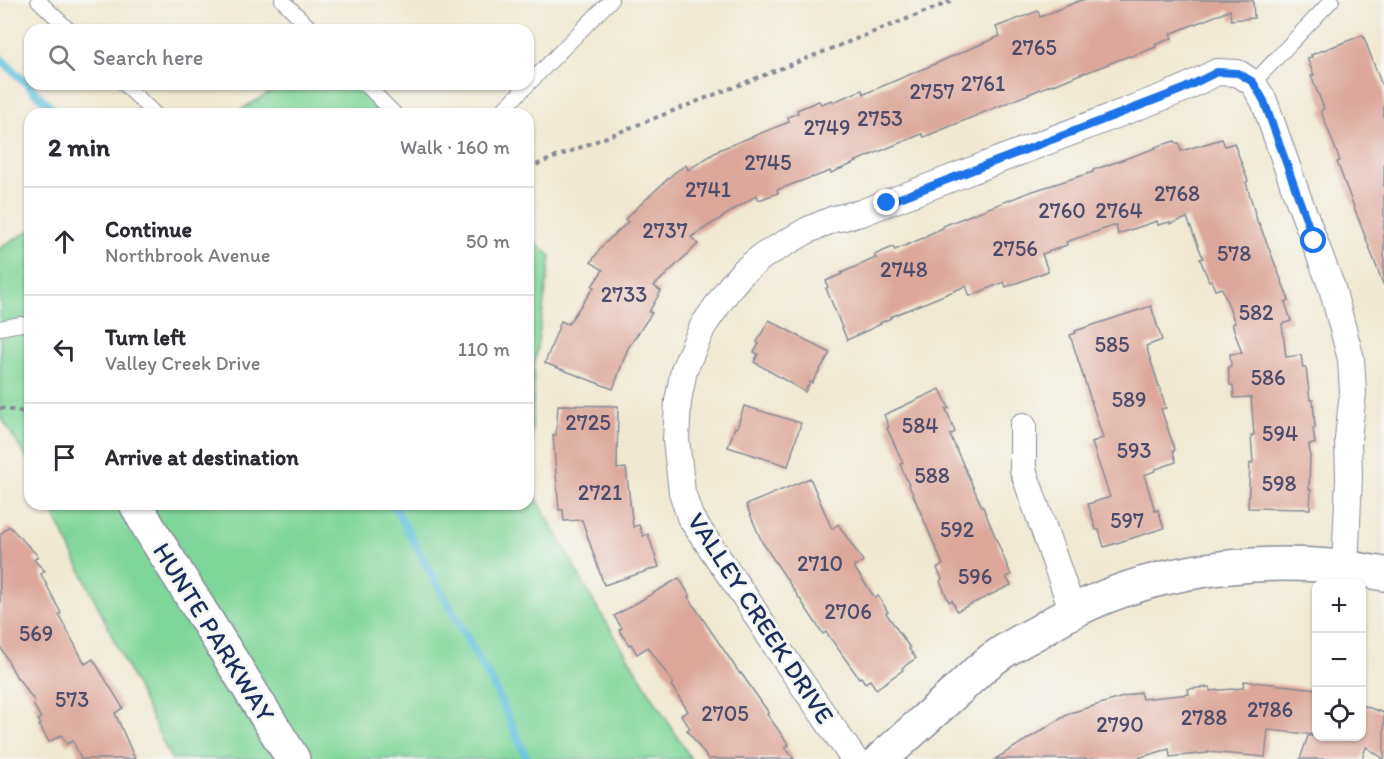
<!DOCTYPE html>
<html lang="en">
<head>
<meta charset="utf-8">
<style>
	:root { --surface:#fff; --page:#f2f2f3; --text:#2b2b33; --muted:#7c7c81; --line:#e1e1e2 }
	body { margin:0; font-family:Itim,sans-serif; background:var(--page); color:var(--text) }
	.controls { position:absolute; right:18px; bottom:18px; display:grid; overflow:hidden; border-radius:12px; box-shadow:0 2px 4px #0004 }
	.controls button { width:54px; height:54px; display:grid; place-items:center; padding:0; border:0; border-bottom:2px solid var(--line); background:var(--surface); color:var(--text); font:30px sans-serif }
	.stop { position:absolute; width:18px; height:18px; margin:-14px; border:4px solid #1a73e8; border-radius:50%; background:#fff }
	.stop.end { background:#1a73e8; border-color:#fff; box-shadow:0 2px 6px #0008 }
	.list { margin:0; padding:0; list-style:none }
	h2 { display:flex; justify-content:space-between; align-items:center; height:78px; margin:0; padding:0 24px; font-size:26px }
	h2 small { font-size:20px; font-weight:400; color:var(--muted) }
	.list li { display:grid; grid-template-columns:39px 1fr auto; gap:18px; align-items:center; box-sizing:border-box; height:108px; padding:0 24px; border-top:2px solid var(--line) }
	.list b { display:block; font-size:22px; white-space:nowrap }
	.list p { margin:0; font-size:20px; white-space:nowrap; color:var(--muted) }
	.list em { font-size:20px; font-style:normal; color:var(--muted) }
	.icon { flex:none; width:33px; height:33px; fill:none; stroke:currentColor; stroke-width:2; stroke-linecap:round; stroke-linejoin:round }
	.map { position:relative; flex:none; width:1384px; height:759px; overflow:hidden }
	.search { position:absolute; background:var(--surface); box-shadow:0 2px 4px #0004; left:24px; top:24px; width:510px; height:66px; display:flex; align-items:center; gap:15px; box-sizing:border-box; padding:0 21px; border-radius:18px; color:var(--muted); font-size:22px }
	.panel { position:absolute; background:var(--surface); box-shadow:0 2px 4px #0004; left:24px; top:108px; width:510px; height:402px; border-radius:18px }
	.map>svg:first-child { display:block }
	.green { fill:#7fd69a; stroke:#4d827c; stroke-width:1.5 }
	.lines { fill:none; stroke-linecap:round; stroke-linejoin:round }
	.stream { stroke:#60c1de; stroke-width:8 }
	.building { fill:#dda79b }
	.lane-casing { stroke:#868c98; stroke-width:16 }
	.street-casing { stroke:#868c98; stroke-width:28 }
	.secondary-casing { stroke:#868c98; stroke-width:36 }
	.path { stroke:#868c98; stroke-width:4; stroke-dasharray:4.5 4.5; stroke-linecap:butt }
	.lane { stroke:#fff; stroke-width:14 }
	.street { stroke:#fff; stroke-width:26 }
	.secondary { stroke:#fff; stroke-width:33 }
	.route { stroke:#1a73e8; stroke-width:8 }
	.labels { text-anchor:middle; stroke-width:6; stroke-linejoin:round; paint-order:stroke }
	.number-label { font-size:22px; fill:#4c4d6d }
	.street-label { font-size:26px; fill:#1b2f5e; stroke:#f6f6f2 }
</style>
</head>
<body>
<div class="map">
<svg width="1384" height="759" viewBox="0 0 1384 759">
	<rect width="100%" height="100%" fill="#f6f6f2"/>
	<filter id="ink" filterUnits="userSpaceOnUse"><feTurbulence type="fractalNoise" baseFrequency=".0167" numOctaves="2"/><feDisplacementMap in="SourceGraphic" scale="12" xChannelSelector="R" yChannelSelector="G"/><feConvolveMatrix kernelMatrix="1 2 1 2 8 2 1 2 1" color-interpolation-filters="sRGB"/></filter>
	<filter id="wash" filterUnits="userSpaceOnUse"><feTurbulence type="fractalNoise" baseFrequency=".008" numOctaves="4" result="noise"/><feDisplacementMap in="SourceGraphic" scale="24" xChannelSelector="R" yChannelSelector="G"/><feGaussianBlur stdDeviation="1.35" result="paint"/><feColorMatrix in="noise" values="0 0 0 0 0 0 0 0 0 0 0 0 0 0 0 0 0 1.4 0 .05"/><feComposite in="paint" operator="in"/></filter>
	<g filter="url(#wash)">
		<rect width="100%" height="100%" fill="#f0e8d2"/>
		<g class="green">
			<polygon points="285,84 353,84 387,114 233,114"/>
			<polygon points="30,230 30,465 25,455 0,416 0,248"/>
			<polygon points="528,236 551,256 534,367 530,486 595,604 691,759 171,759 49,504 528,504"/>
		</g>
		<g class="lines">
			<g class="stream">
				<polyline points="0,58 58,114"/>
				<polyline points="393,504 496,690 527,759"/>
			</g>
		</g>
		<g id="blocks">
			<g class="building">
				<polygon points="1081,0 1253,0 1254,18 1231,20 1230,10 1170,34 1172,38 1155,45 1156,47 1130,57 1129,56 1085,73 1085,72 1054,85 1053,84 924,137 922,134 856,161 857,162 831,173 830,171 812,178 812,177 777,190 778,193 759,200 757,195 691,237 698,244 654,286 661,291 649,312 652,313 628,348 613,389 545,363 561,321 568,324 594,287 592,286 603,270 591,262 603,245 628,222 625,219 674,173 686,165 688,170 721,149 789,122 788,117 798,113 797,110 819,101 821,104 832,100 833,102 862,90 864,94 1000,36 996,27 1038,11 1040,17"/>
				<polygon points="1363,35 1384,91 1384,283 1383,284 1337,162 1340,161 1321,111 1324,108 1311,76 1314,75 1307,58 1312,57 1311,55"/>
				<polygon points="1222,139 1225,146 1234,143 1248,181 1246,182 1258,224 1259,223 1289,300 1285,302 1291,321 1282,324 1286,357 1301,355 1303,368 1306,368 1310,400 1313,400 1315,428 1313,428 1315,444 1309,444 1310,455 1309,489 1311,490 1310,509 1248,508 1250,463 1253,463 1251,435 1254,435 1251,397 1234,398 1233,385 1230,385 1228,367 1231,366 1230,354 1242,353 1232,324 1235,323 1222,288 1215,290 1211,280 1209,281 1200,259 1203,258 1187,218 1170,224 1170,222 1158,225 1157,221 1118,234 1116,225 1066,242 1067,245 1042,254 1048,271 1006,287 1004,282 970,296 966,286 890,317 891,318 880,323 881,324 847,340 826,288 828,287 826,281 842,274 841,273 876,258 874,255 893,247 895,250 928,236 927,235 943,228 943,226 968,216 1030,192 1093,172 1093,170 1105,166 1156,148 1155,147 1175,141 1176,143 1179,143 1181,151"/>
				<polygon points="1151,306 1162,340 1146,346 1166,408 1161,409 1175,450 1173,451 1176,462 1156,469 1155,471 1144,475 1155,511 1158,510 1164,528 1104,547 1099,530 1096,530 1088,504 1110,497 1092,443 1095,442 1094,441 1103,438 1070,335 1076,333 1075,331"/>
				<polygon points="769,320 830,353 812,383 810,382 805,392 754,362 758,354 754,352 759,344 757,342"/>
				<polygon points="940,389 949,408 946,409 955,432 950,435 982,507 983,507 1011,575 1006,577 1011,585 957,611 952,600 949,602 940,581 942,579 937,568 943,565 900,464 903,463 887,428 889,427 884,415"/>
				<polygon points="558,405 618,406 617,469 626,468 633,527 639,525 643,536 648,534 659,567 604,585 582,520 564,521 563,510 559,510 553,435 556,435"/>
				<polygon points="744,406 801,423 788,466 728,447 735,427 737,428"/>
				<polygon points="810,478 832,529 838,524 863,561 854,567 875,598 878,596 888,612 886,613 910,648 909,649 916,658 902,668 903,670 876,689 870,680 865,683 861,677 859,678 826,632 823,634 762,542 746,505"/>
				<polygon points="9,526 38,556 34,560 45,571 41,574 61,613 59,615 85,664 93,659 123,708 115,713 135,759 81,759 73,741 67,744 61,735 49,742 39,725 41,724 38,720 41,718 34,706 35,702 18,678 17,678 0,646 0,535"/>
				<polygon points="679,578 690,596 688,597 740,674 741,673 769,713 767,714 789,745 785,747 794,759 708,759 687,730 690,728 681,715 688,711 671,685 673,683 648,647 637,654 631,644 629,645 619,630 622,628 614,616"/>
				<polygon points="1244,681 1317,689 1317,735 1268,730 1265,757 1208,752 1208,753 1170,757 1169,749 1134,759 995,759 1070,713 1140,692 1142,699 1189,694 1188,689 1210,687 1210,691 1243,688"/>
				<polygon points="1362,705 1384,713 1384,759 1366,747 1362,759 1300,759 1308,736 1362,736"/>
			</g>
		</g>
	</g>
	<g filter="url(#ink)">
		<use href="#blocks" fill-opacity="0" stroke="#868c98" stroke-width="1.5"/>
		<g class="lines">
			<g class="lane-casing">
				<g id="lane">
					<polyline points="38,0 69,30"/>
					<polyline points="282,0 312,30"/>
					<polyline points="1253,83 1332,0"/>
					<polyline points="124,84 155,114"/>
					<polyline points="365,84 395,114"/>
					<polyline points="499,114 611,0"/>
					<polyline points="0,328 21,324 30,326"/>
				</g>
			</g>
			<g class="street-casing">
				<g id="street">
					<polyline points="1023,426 1023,470 1073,612"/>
					<polyline points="854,759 778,649 749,603 690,517 682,492 676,440 678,401 684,370 703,326 730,287 743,272 763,256 808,230 834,219 861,213 1181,90 1217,72 1238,73 1253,83 1264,101 1297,195 1332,288 1351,359 1353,392 1348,439 1349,478 1345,568"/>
				</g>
			</g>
			<g class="secondary-casing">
				<g id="secondary">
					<polyline points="136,504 149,528 293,759"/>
					<path d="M881 759C907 736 933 712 959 689 971 678 983 665 997 656 1009 647 1023 640 1036 633 1048 626 1060 618 1072 612 1162 565 1285 553 1384 574"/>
				</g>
			</g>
			<g class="path">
				<polyline points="214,114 224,110 257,112 260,114"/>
				<polyline points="528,168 955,0"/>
				<polyline points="0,408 30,413"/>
			</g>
			<use href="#lane" class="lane"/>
			<use href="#street" class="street"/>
			<use href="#secondary" class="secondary"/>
		</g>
	</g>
	<g class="lines" filter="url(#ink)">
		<polyline class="route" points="887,203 1181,90 1217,72 1238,73 1253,82 1264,101 1314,241"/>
	</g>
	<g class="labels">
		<g class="number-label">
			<text x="1034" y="55">2765</text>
			<text x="983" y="91">2761</text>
			<text x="932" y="99">2757</text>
			<text x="880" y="126">2753</text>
			<text x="827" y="135">2749</text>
			<text x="768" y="170">2745</text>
			<text x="708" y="197">2741</text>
			<text x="1177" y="201">2768</text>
			<text x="1062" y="218">2760</text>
			<text x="1119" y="218">2764</text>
			<text x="665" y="238">2737</text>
			<text x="1015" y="256">2756</text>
			<text x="1234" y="261">578</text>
			<text x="904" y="277">2748</text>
			<text x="624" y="302">2733</text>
			<text x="1256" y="320">582</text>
			<text x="1112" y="352">585</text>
			<text x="1268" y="385">586</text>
			<text x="1129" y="407">589</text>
			<text x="588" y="430">2725</text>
			<text x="920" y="433">584</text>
			<text x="1280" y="441">594</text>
			<text x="1134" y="458">593</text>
			<text x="932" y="483">588</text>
			<text x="1279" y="491">598</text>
			<text x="600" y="500">2721</text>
			<text x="1127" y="528">597</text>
			<text x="957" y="537">592</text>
			<text x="820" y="571">2710</text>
			<text x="975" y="584">596</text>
			<text x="848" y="619">2706</text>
			<text x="36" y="641">569</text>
			<text x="72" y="707">573</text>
			<text x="1270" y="717">2786</text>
			<text x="725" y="721">2705</text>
			<text x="1204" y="725">2788</text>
			<text x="1120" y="732">2790</text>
		</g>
		<g class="street-label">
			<text transform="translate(761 618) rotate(57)" y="9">VALLEY CREEK DRIVE</text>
			<text transform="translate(214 632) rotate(58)" y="9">HUNTE PARKWAY</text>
		</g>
	</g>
</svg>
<div class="controls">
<button>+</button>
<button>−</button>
<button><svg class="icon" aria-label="locate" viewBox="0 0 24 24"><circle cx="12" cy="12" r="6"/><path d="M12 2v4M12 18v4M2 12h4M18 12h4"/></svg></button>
</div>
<div class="stop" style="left:1314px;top:241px"></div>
<div class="stop end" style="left:887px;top:203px"></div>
<div class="search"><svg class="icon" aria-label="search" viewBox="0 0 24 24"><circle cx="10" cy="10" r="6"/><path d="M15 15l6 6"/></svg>Search here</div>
<section class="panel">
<h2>2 min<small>Walk · 160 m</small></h2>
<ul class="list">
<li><svg class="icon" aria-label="ahead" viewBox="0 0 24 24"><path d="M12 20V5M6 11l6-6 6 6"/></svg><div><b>Continue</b><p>Northbrook Avenue</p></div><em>50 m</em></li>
<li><svg class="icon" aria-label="left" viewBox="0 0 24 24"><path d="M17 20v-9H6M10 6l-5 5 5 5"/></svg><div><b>Turn left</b><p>Valley Creek Drive</p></div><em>110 m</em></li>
<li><svg class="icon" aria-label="arrive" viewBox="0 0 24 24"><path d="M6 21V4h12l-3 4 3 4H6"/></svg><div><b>Arrive at destination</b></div></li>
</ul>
</section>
</div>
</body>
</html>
